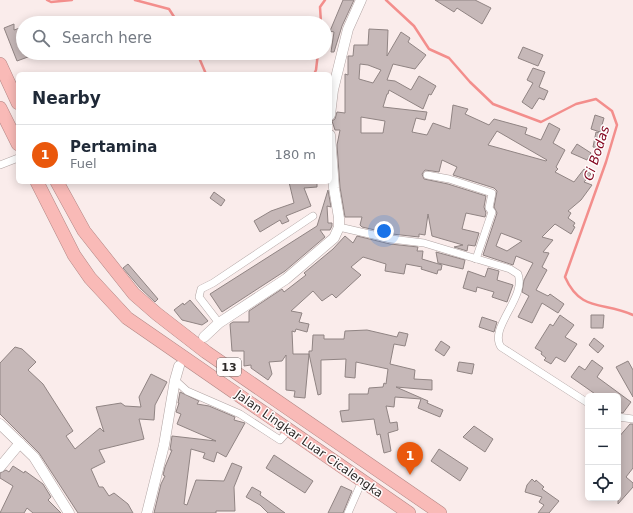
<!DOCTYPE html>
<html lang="en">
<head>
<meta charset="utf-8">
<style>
	:root { --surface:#fff; --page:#f6f6f7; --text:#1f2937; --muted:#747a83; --line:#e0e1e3; --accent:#ea580c }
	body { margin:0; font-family:"DejaVu Sans",sans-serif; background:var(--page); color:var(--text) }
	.controls { position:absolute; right:12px; bottom:12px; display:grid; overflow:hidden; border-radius:6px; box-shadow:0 2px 10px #0003 }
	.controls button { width:36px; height:36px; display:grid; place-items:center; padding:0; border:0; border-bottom:1px solid var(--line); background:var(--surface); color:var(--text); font:20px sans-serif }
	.you { position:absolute; left:384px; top:231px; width:14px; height:14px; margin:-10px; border:3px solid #fff; border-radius:50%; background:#1a73e8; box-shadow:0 0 0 6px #1a73e833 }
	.badge { display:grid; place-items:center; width:26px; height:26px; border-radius:50%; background:var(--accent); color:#fff; font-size:13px; font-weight:700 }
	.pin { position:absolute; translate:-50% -33px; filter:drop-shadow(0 1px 2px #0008) }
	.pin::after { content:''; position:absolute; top:21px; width:14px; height:12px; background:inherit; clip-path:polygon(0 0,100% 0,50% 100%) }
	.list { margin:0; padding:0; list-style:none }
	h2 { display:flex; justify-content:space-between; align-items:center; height:52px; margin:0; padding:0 16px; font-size:17px }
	h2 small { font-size:13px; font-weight:400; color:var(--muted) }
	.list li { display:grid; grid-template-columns:26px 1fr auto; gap:12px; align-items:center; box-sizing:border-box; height:60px; padding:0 16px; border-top:1px solid var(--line) }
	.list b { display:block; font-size:15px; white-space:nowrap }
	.list p { margin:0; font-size:13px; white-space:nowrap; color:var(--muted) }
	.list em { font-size:13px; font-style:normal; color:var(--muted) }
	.icon { flex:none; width:22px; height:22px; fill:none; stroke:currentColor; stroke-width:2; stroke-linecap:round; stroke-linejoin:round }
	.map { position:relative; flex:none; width:633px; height:513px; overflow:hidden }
	.search { position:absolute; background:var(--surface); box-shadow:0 2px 10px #0003; left:16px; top:16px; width:316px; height:44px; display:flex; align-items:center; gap:10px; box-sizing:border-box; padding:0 14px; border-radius:22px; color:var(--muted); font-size:15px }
	.panel { position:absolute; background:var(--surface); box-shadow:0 2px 10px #0003; left:16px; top:72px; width:316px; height:112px; border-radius:6px }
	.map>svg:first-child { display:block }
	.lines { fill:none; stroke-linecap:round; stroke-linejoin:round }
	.stream { stroke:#f38e8c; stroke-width:2.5 }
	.building { fill:#c6b8b8; stroke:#908483; fill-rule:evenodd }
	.street-casing { stroke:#b1a4a3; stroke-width:8 }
	.secondary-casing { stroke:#b1a4a3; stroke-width:11 }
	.highway-casing { stroke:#b28785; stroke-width:14 }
	.street { stroke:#fff; stroke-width:7 }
	.secondary { stroke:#fff; stroke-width:10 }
	.highway { stroke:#f9bab7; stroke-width:13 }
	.labels { text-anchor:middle; stroke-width:3; stroke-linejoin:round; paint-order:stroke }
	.shield { fill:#fffcfc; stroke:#6c6867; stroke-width:1 }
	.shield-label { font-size:11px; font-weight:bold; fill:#2d2827 }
	.street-label { font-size:12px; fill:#2d2827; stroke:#fffcfc }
	.water-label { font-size:13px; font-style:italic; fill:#80001a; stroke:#fffcfc }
</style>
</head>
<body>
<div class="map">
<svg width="633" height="513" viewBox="0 0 633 513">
	<rect width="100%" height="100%" fill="#faeceb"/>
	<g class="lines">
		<g class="stream">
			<polyline points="47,0 51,2 72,0"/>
			<polyline points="135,0 169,9 178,23"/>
			<path d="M386 0 414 26 429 49 449 58 470 82 493 104 541 122 576 104 596 99 612 111 617 125 606 162 565 277C581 313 604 301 633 315"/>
			<polyline points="321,23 320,7 325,0"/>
			<polyline points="197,53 206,74"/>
			<polyline points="314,74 316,70 318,53"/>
		</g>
	</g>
	<g class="building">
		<polygon points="343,0 354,0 342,26 334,52 331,52 334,32 330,31"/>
		<polygon points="435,0 475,0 491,8 482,24 457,8 454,12"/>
		<polygon points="14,24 14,30 23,27 23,53 36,54 17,61 4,28"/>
		<path d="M369 29 388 30 387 56 401 32 410 38 408 42 426 55 415 69 393 64 387 80 395 81 411 90 419 76 436 86 431 95 429 94 423 109 389 90 388 94H387L383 107 427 112 425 120 416 118 412 132 427 135 433 123 450 129 453 105 468 109 465 114 489 125 494 119 527 128 525 134 541 140 549 123 560 129 553 143 565 150 556 167 558 169 555 172 574 182 584 169 591 174 584 182 592 185 581 200 568 211 571 213 568 218 575 223 573 226 575 227 571 234 555 224 542 237 553 240 543 252 549 253 542 267 547 270 536 290 548 296 550 294 564 304 558 313 542 303 532 323 518 317 529 296 522 292 524 280 533 263 516 256 513 265 483 255 497 213 494 207 497 191 494 188 453 175 457 167 442 160 439 172 425 170 422 174 424 179 448 184 486 196 484 207 486 213 485 217 466 213 462 229 479 233 475 246 468 245 467 251 454 247 463 245 432 236 428 214 425 235 419 234V237L392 234 362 227 360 225 362 217H345L340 187 337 145 340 130H335L332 121 335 119 337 112 345 113V74L348 75V56H353L354 45H368ZM360 64 368 65 381 70 373 83 359 79ZM361 117 385 121 383 133H361ZM497 131 547 160 546 161 488 145ZM501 233 522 241 507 251 496 246Z"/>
		<polygon points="523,47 543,55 538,66 518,58"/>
		<polygon points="533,68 545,72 539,87 548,91 544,100 539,98 532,109 522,102 533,83 527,80"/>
		<polygon points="595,115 604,118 600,132 591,129"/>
		<polygon points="596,132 606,135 603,149 593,147"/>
		<polygon points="577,144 591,153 587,160 571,153"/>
		<polygon points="289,182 317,182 317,187 304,188 311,206 286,216 289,221 282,224 280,220 260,232 254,221 271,211 294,203"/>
		<polygon points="328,190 331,207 327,206 328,223 332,223 332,226 330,230 320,230 325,237 285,271 222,312 210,294 317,226"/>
		<polygon points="214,192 225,200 221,206 210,198"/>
		<polygon points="345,236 353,243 357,236 390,244 418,247 417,251 423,251 422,259 442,265 441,270 438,270 437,274 421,269 422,267 406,264 404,274 385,271 386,264 363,257 351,267 361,275 336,298 332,294 322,301 313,291 291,311 302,313 299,322 309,324 307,332 296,329 295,332 292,331 293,354 309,354 309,351 312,351 313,335 324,335 324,339 344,339 345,331 367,330 397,337 399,332 408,334 405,346 394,344 390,364 415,370 414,379 432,380 432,390 396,387 428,401 427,403 443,410 440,417 418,408 421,399 395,397 394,407 386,406 390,423 397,422 398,430 388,433 391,451 384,453 380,434 377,435 374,419 342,422 340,411 349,410 349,394 368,394 369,388 383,387 384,383 386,384 388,369 356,362 355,378 345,377 346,359 321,360 321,394 318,395 309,354 305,398 294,397 295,391 286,390 286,355 282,361 269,362 272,374 268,380 251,368 251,365 244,366 244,351 232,351 230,324 233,322 249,322 249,311 282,289 284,292 306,275 304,273 333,249"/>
		<polygon points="436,252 465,260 463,269 438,263"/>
		<polygon points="128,264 158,299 155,302 140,288 123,268"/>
		<polygon points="488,268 499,271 497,280 513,285 507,302 492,297 494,292 477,287 476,292 463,288 468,271 485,277"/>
		<polygon points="190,300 208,321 202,325 182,320 174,310 183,303 184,305"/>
		<polygon points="560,315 574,325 565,337 577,344 565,362 556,357 551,364 544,360 546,358 541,354 542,352 535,348 550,324 553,326"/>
		<polygon points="591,315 604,315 603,328 591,328"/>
		<polygon points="482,317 497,322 494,332 479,327"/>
		<polygon points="594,338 604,346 598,353 589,345"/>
		<polygon points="441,341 450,347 444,356 435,350"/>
		<polygon points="15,347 22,349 36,362 28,370 43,384 73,431 66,436 75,449 100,428 104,432 96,407 121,403 125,406 141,407 139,397 151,374 167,382 155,405 154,420 139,419 144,439 99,450 105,462 91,469 99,487 103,487 109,496 114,493 128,504 133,513 78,513 39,453 0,414 0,363"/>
		<polygon points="592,360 603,368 597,377 631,402 623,413 618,412 618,396 598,396 571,377 579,366 585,370"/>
		<polygon points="628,361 633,370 633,397 616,367"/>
		<polygon points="459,362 474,364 472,374 457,371"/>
		<polygon points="180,392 199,401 197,404 209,406 235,417 234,420 245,423 226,457 217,452 214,462 203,458 205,453 191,449 184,504 187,505 196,480 224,481 232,463 242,467 234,487 235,511 216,511 216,513 154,513 161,484 165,476 163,475 165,467 172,450 170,450 172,436 216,441 177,424 181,414 176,412 179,403 178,403"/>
		<polygon points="630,424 633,424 633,468 626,477 633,483 633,487 618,504 618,438"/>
		<polygon points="474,426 493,439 485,452 463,437"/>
		<polygon points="439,449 468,468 460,481 431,461"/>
		<polygon points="274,455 313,481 305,493 266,468"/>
		<polygon points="13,466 24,473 25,471 43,484 51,497 48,500 61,513 33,513 27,508 24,513 0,513 13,486 0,478 0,473 6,470 9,472"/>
		<polygon points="532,479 535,482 536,480 544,487 542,489 559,501 549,513 538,513 544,505 539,502 542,497 525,492 527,485"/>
		<polygon points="341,486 352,491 343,513 328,513"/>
		<polygon points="252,487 261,492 260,495 285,513 268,513 260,505 246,497"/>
	</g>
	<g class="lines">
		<g class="street-casing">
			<g id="street">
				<polyline points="0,165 18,158"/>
				<polyline points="427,175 449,179 492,193 489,208 492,212 476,259"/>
				<path d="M339 227 391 239 424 243 510 269 518 274C527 297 488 328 501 347L588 403"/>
				<polyline points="219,323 199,297 201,289 213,283 313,216"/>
				<polyline points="175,380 187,391 240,414 280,440 289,430"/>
				<polyline points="618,417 633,419"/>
				<polyline points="348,513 362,481"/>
			</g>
		</g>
		<g class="secondary-casing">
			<g id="secondary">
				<polyline points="330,115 333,90 348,29 361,0"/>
				<polyline points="204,337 219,323 286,279 334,238 339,227 339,218 334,188 330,135"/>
				<polyline points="0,424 34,457 69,513"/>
				<polyline points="0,467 20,443"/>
				<polyline points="147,513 164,445 175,380 179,366"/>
			</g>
		</g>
		<g class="highway-casing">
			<g id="highway">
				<polyline points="0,64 18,103"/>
				<polyline points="0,108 18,144"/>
				<polyline points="37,182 74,255 90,278 127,318 409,513"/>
				<polyline points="57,182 84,231 134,294 157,314 206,352 440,513"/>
			</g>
		</g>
		<use href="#street" class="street"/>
		<use href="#secondary" class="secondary"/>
		<use href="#highway" class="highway"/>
	</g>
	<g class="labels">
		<rect class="shield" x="217" y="358" width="24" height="18" rx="3"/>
		<g class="shield-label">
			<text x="229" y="371">13</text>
		</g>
		<g class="street-label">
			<text transform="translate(309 444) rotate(35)" y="4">Jalan Lingkar Luar Cicalengka</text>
		</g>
		<g class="water-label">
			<text transform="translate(596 153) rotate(-72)" y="5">Ci Bodas</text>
		</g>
	</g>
</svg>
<div class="controls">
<button>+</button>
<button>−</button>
<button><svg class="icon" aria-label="locate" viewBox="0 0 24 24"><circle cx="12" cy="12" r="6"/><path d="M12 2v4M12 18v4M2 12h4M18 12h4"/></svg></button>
</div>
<div class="you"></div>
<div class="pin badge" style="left:410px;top:475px">1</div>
<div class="search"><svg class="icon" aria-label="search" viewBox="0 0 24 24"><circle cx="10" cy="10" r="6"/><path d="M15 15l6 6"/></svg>Search here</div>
<section class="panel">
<h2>Nearby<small></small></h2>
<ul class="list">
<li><span class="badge">1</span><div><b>Pertamina</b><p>Fuel</p></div><em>180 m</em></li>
</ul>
</section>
</div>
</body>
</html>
